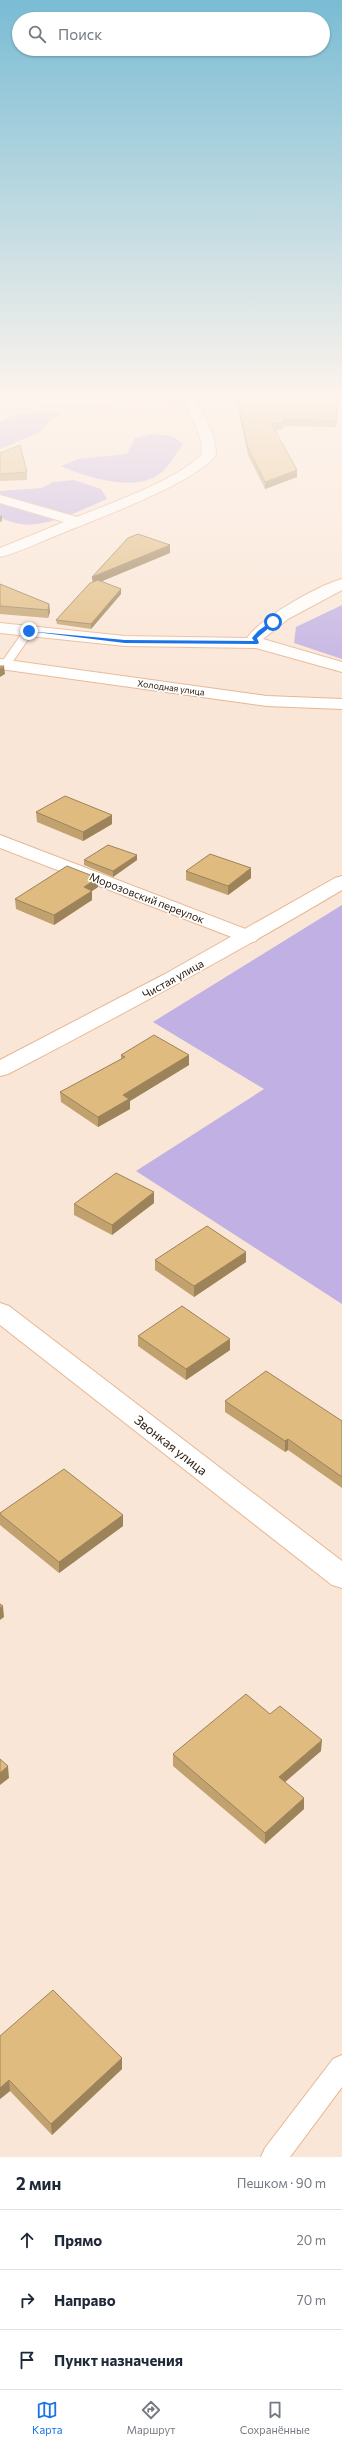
<!DOCTYPE html>
<html lang="ru">
<head>
<meta charset="utf-8">
<style>
	:root { --surface:#fff; --page:#f6f6f7; --text:#1f2937; --muted:#747a83; --line:#e0e1e3; --accent:#1a73e8 }
	body { margin:0; font-family:Commissioner,sans-serif; background:var(--page); color:var(--text) }
	.stop { position:absolute; width:12px; height:12px; margin:-9px; border:3px solid #1a73e8; border-radius:50%; background:#fff }
	.stop.end { background:#1a73e8; border-color:#fff; box-shadow:0 1px 4px #0008 }
	.list { margin:0; padding:0; list-style:none }
	h2 { display:flex; justify-content:space-between; align-items:center; height:52px; margin:0; padding:0 16px; font-size:17px }
	h2 small { font-size:13px; font-weight:400; color:var(--muted) }
	.list li { display:grid; grid-template-columns:26px 1fr auto; gap:12px; align-items:center; box-sizing:border-box; height:60px; padding:0 16px; border-top:1px solid var(--line) }
	.list b { display:block; font-size:15px; white-space:nowrap }
	.list em { font-size:13px; font-style:normal; color:var(--muted) }
	.icon { flex:none; width:22px; height:22px; fill:none; stroke:currentColor; stroke-width:2; stroke-linecap:round; stroke-linejoin:round }
	.map { position:relative; flex:none; width:342px; height:2157px; overflow:hidden }
	.search { position:absolute; background:var(--surface); box-shadow:0 1px 3px #0004; left:12px; right:12px; top:12px; height:44px; display:flex; align-items:center; gap:10px; box-sizing:border-box; padding:0 14px; border-radius:22px; color:var(--muted); font-size:15px }
	.sheet { height:232px; background:var(--surface) }
	nav { display:flex; justify-content:space-around; align-items:center; box-sizing:border-box; height:56px; border-top:1px solid var(--line); background:var(--surface); font-size:11px; color:var(--muted) }
	nav a { display:grid; justify-items:center; gap:2px }
	nav .on { color:var(--accent) }
	.map>svg:first-child { display:block }
	.green { fill:#c0b0e3 }
	.lines { fill:none; stroke-linecap:round; stroke-linejoin:round }
	.service-casing { stroke:#e6b793; stroke-width:2 }
	.minor-casing { stroke:#e6b793; stroke-width:2 }
	.tertiary-casing { stroke:#e6b793; stroke-width:2 }
	.service { fill:#fff; fill-rule:evenodd }
	.minor { fill:#fff; fill-rule:evenodd }
	.tertiary { fill:#fff; fill-rule:evenodd }
	.wall { fill:#c1a16e }
	.shaded-wall { fill:#9d835a }
	.building { fill:#e0bb80; stroke:#9d835a }
	.route { fill:#1a73e8 }
	.labels { text-anchor:middle; stroke-width:3; stroke-linejoin:round; paint-order:stroke }
	.far-street-label { font-size:9px; fill:#29180a; stroke:#fff }
	.street-label { font-size:11px; fill:#29180a; stroke:#fff }
	.near-street-label { font-size:13px; fill:#29180a; stroke:#fff }
</style>
</head>
<body>
<div class="map">
<svg width="342" height="2157" viewBox="0 0 342 2157">
	<rect width="100%" height="100%" fill="#fae6d7"/>
	<g class="green">
		<polygon points="43,411 57,412 60,414 49,421 40,432 0,449 0,421 21,414"/>
		<path d="M152 434 172 436 183 444C176 453 168 469 158 475 133 492 85 477 61 466L79 459 127 454 135 438Z"/>
		<path d="M74 480 101 489 107 499C83 509 48 528 21 524 14 523 7 520 0 518V491L42 488 53 482Z"/>
		<polygon points="342,605 342,659 294,643 296,627"/>
		<polygon points="342,905 342,1304 136,1171 264,1089 153,1022"/>
	</g>
	<g class="lines">
		<g class="service-casing">
			<g id="service">
				<polygon points="29,628 34,631 9,667 1,667 1,663 25,629"/>
				<polygon points="342,2055 342,2087 290,2157 261,2157 265,2148 333,2059"/>
			</g>
		</g>
		<g class="minor-casing">
			<g id="minor">
				<path d="M179 393H263L257 397 195 400C204 416 216 435 216 455 196 483 94 520 60 534 40 542 20 552 0 557V548L64 522 0 503V495L77 517C113 502 176 481 202 454 203 435 191 416 183 400L0 409V401Z"/>
				<path d="M342 579V590L288 619 263 639 342 662V672L256 648 125 646 0 633V623L125 636 247 638C260 618 319 585 342 579Z"/>
				<polygon points="0,659 267,696 342,699 342,709 267,706 0,669"/>
				<polygon points="0,835 256,933 259,937 256,941 249,943 242,941 0,848"/>
				<polygon points="0,1303 9,1306 342,1561 342,1588 332,1585 0,1325"/>
			</g>
		</g>
		<g class="tertiary-casing">
			<path id="tertiary" d="M342 876V890C233 955 121 1015 8 1074L0 1076V1060L165 974 335 878Z"/>
		</g>
		<use href="#service" class="service"/>
		<use href="#minor" class="minor"/>
		<use href="#tertiary" class="tertiary"/>
	</g>
	<g class="wall">
		<polygon points="236,393 339,393 336,427 284,426 283,429 275,430 297,477 265,489 248,455 236,400"/>
		<polygon points="0,453 27,472 27,480 0,481"/>
		<polygon points="170,553 101,581 121,594 91,629 57,624 56,620 93,582 92,577"/>
		<polygon points="0,584 49,604 50,612 48,618 0,614"/>
		<polygon points="36,812 112,815 112,824 83,841 37,822"/>
		<polygon points="84,860 137,860 113,877 84,865"/>
		<polygon points="186,871 251,878 228,895 186,880"/>
		<polygon points="98,878 98,887 92,891 92,900 54,925 16,909 15,899"/>
		<polygon points="121,1055 189,1055 189,1065 130,1101 130,1109 98,1127 61,1102 60,1092 121,1059"/>
		<polygon points="154,1192 154,1203 112,1235 74,1215 74,1204"/>
		<polygon points="246,1252 246,1262 194,1297 155,1270 155,1260"/>
		<polygon points="138,1336 230,1339 230,1350 186,1380 138,1346"/>
		<polygon points="225,1401 342,1421 342,1488 288,1450 285,1452 225,1412"/>
		<polygon points="0,1513 123,1515 123,1526 59,1573 0,1525"/>
		<polygon points="270,1714 321,1751 285,1782 304,1809 265,1844 173,1766 173,1754"/>
		<polygon points="0,2036 122,2069 52,2135 10,2091 0,2099"/>
	</g>
	<g class="shaded-wall">
		<polygon points="297,470 297,477 265,489 265,482"/>
		<polygon points="2,515 2,521 0,522 0,516"/>
		<polygon points="170,545 170,553 93,585 92,577"/>
		<polygon points="121,589 121,594 91,629 91,624"/>
		<polygon points="49,604 50,612 48,618 48,610"/>
		<polygon points="4,666 5,674 0,677 0,669"/>
		<polygon points="112,815 112,824 83,841 83,832"/>
		<polygon points="137,855 137,860 113,877 113,871"/>
		<polygon points="251,868 251,878 228,895 228,886"/>
		<polygon points="98,878 98,887 92,891 92,900 54,925 54,915 84,887"/>
		<polygon points="189,1055 189,1065 130,1101 130,1109 98,1127 98,1117 123,1095"/>
		<polygon points="154,1192 154,1203 112,1235 112,1225"/>
		<polygon points="246,1252 246,1262 194,1297 194,1286"/>
		<polygon points="230,1339 230,1350 186,1380 186,1369"/>
		<polygon points="288,1439 288,1450 285,1452 285,1441"/>
		<polygon points="123,1515 123,1526 59,1573 59,1562"/>
		<polygon points="3,1606 4,1617 0,1620 0,1608"/>
		<polygon points="322,1740 321,1751 278,1788 279,1777"/>
		<polygon points="8,1766 9,1778 0,1785 0,1773"/>
		<polygon points="304,1798 304,1809 265,1844 265,1833"/>
		<polygon points="122,2058 122,2069 52,2135 51,2124"/>
		<polygon points="9,2080 10,2091 0,2099 0,2088"/>
	</g>
	<g class="building">
		<polygon points="236,393 339,393 336,421 283,419 284,423 271,423 297,470 265,482 248,448"/>
		<polygon points="20,445 27,472 0,474 0,453"/>
		<polygon points="138,534 170,545 92,577 128,538"/>
		<polygon points="98,580 121,589 91,624 56,620 90,583"/>
		<polygon points="0,584 49,604 48,610 0,606"/>
		<polygon points="0,666 4,666 0,669"/>
		<polygon points="65,796 112,815 83,832 36,812"/>
		<polygon points="108,845 137,855 113,871 84,860"/>
		<polygon points="210,854 251,868 228,886 186,871"/>
		<polygon points="67,866 98,878 84,887 92,891 54,915 15,899"/>
		<polygon points="154,1035 189,1055 123,1095 129,1099 98,1117 60,1092 125,1057 121,1055"/>
		<polygon points="116,1173 154,1192 112,1225 74,1204"/>
		<polygon points="207,1226 246,1252 194,1286 155,1260"/>
		<polygon points="182,1306 230,1339 186,1369 138,1336"/>
		<polygon points="266,1371 342,1421 342,1477 288,1439 285,1441 225,1401"/>
		<polygon points="64,1469 123,1515 59,1562 0,1514 0,1513"/>
		<polygon points="0,1604 3,1606 0,1608"/>
		<polygon points="246,1694 270,1714 280,1706 322,1740 279,1777 304,1798 265,1833 173,1754"/>
		<polygon points="0,1759 8,1766 0,1773"/>
		<polygon points="53,1990 122,2058 51,2124 9,2080 0,2088 0,2036"/>
	</g>
	<linearGradient id="sky" x2="0" y2="1"><stop stop-color="#79bcd4"/><stop offset="0.57" stop-color="#fdf4ed"/><stop offset="1" stop-color="#fdf4ed" stop-opacity="0"/></linearGradient>
	<rect width="342" height="695" fill="url(#sky)"/>
	<polygon class="route" points="272,621 276,622 257,638 259,643 257,644 125,643 27,631 125,640 254,641 252,638 258,631"/>
	<g class="labels">
		<g class="far-street-label">
			<text transform="translate(171 688) rotate(8)" y="3">Холодная улица</text>
		</g>
		<g class="street-label">
			<text transform="translate(147 898) rotate(21)" y="4">Морозовский переулок</text>
			<text transform="translate(173 979) rotate(-29)" y="4">Чистая улица</text>
		</g>
		<g class="near-street-label">
			<text transform="translate(171 1445) rotate(38)" y="5">Звонкая улица</text>
		</g>
	</g>
</svg>
<div class="stop" style="left:273px;top:622px"></div>
<div class="stop end" style="left:29px;top:631px"></div>
<div class="search"><svg class="icon" aria-label="search" viewBox="0 0 24 24"><circle cx="10" cy="10" r="6"/><path d="M15 15l6 6"/></svg>Поиск</div>
</div>
<section class="sheet">
<h2>2 мин<small>Пешком · 90 m</small></h2>
<ul class="list">
<li><svg class="icon" aria-label="ahead" viewBox="0 0 24 24"><path d="M12 20V5M6 11l6-6 6 6"/></svg><div><b>Прямо</b></div><em>20 m</em></li>
<li><svg class="icon" aria-label="right" viewBox="0 0 24 24"><path d="M7 20v-9h11M14 6l5 5-5 5"/></svg><div><b>Направо</b></div><em>70 m</em></li>
<li><svg class="icon" aria-label="arrive" viewBox="0 0 24 24"><path d="M6 21V4h12l-3 4 3 4H6"/></svg><div><b>Пункт назначения</b></div></li>
</ul>
</section>
<nav>
<a class="on"><svg class="icon" aria-label="map" viewBox="0 0 24 24"><path d="M3 6l6-2 6 2 6-2v14l-6 2-6-2-6 2zM9 4v14M15 6v14"/></svg>Карта</a>
<a><svg class="icon" aria-label="directions" viewBox="0 0 24 24"><path d="M12 3l9 9-9 9-9-9zM9 14v-3h6M13 9l2 2-2 2"/></svg>Маршрут</a>
<a><svg class="icon" aria-label="saved" viewBox="0 0 24 24"><path d="M7 4h10v16l-5-4-5 4z"/></svg>Сохранённые</a>
</nav>
</body>
</html>
